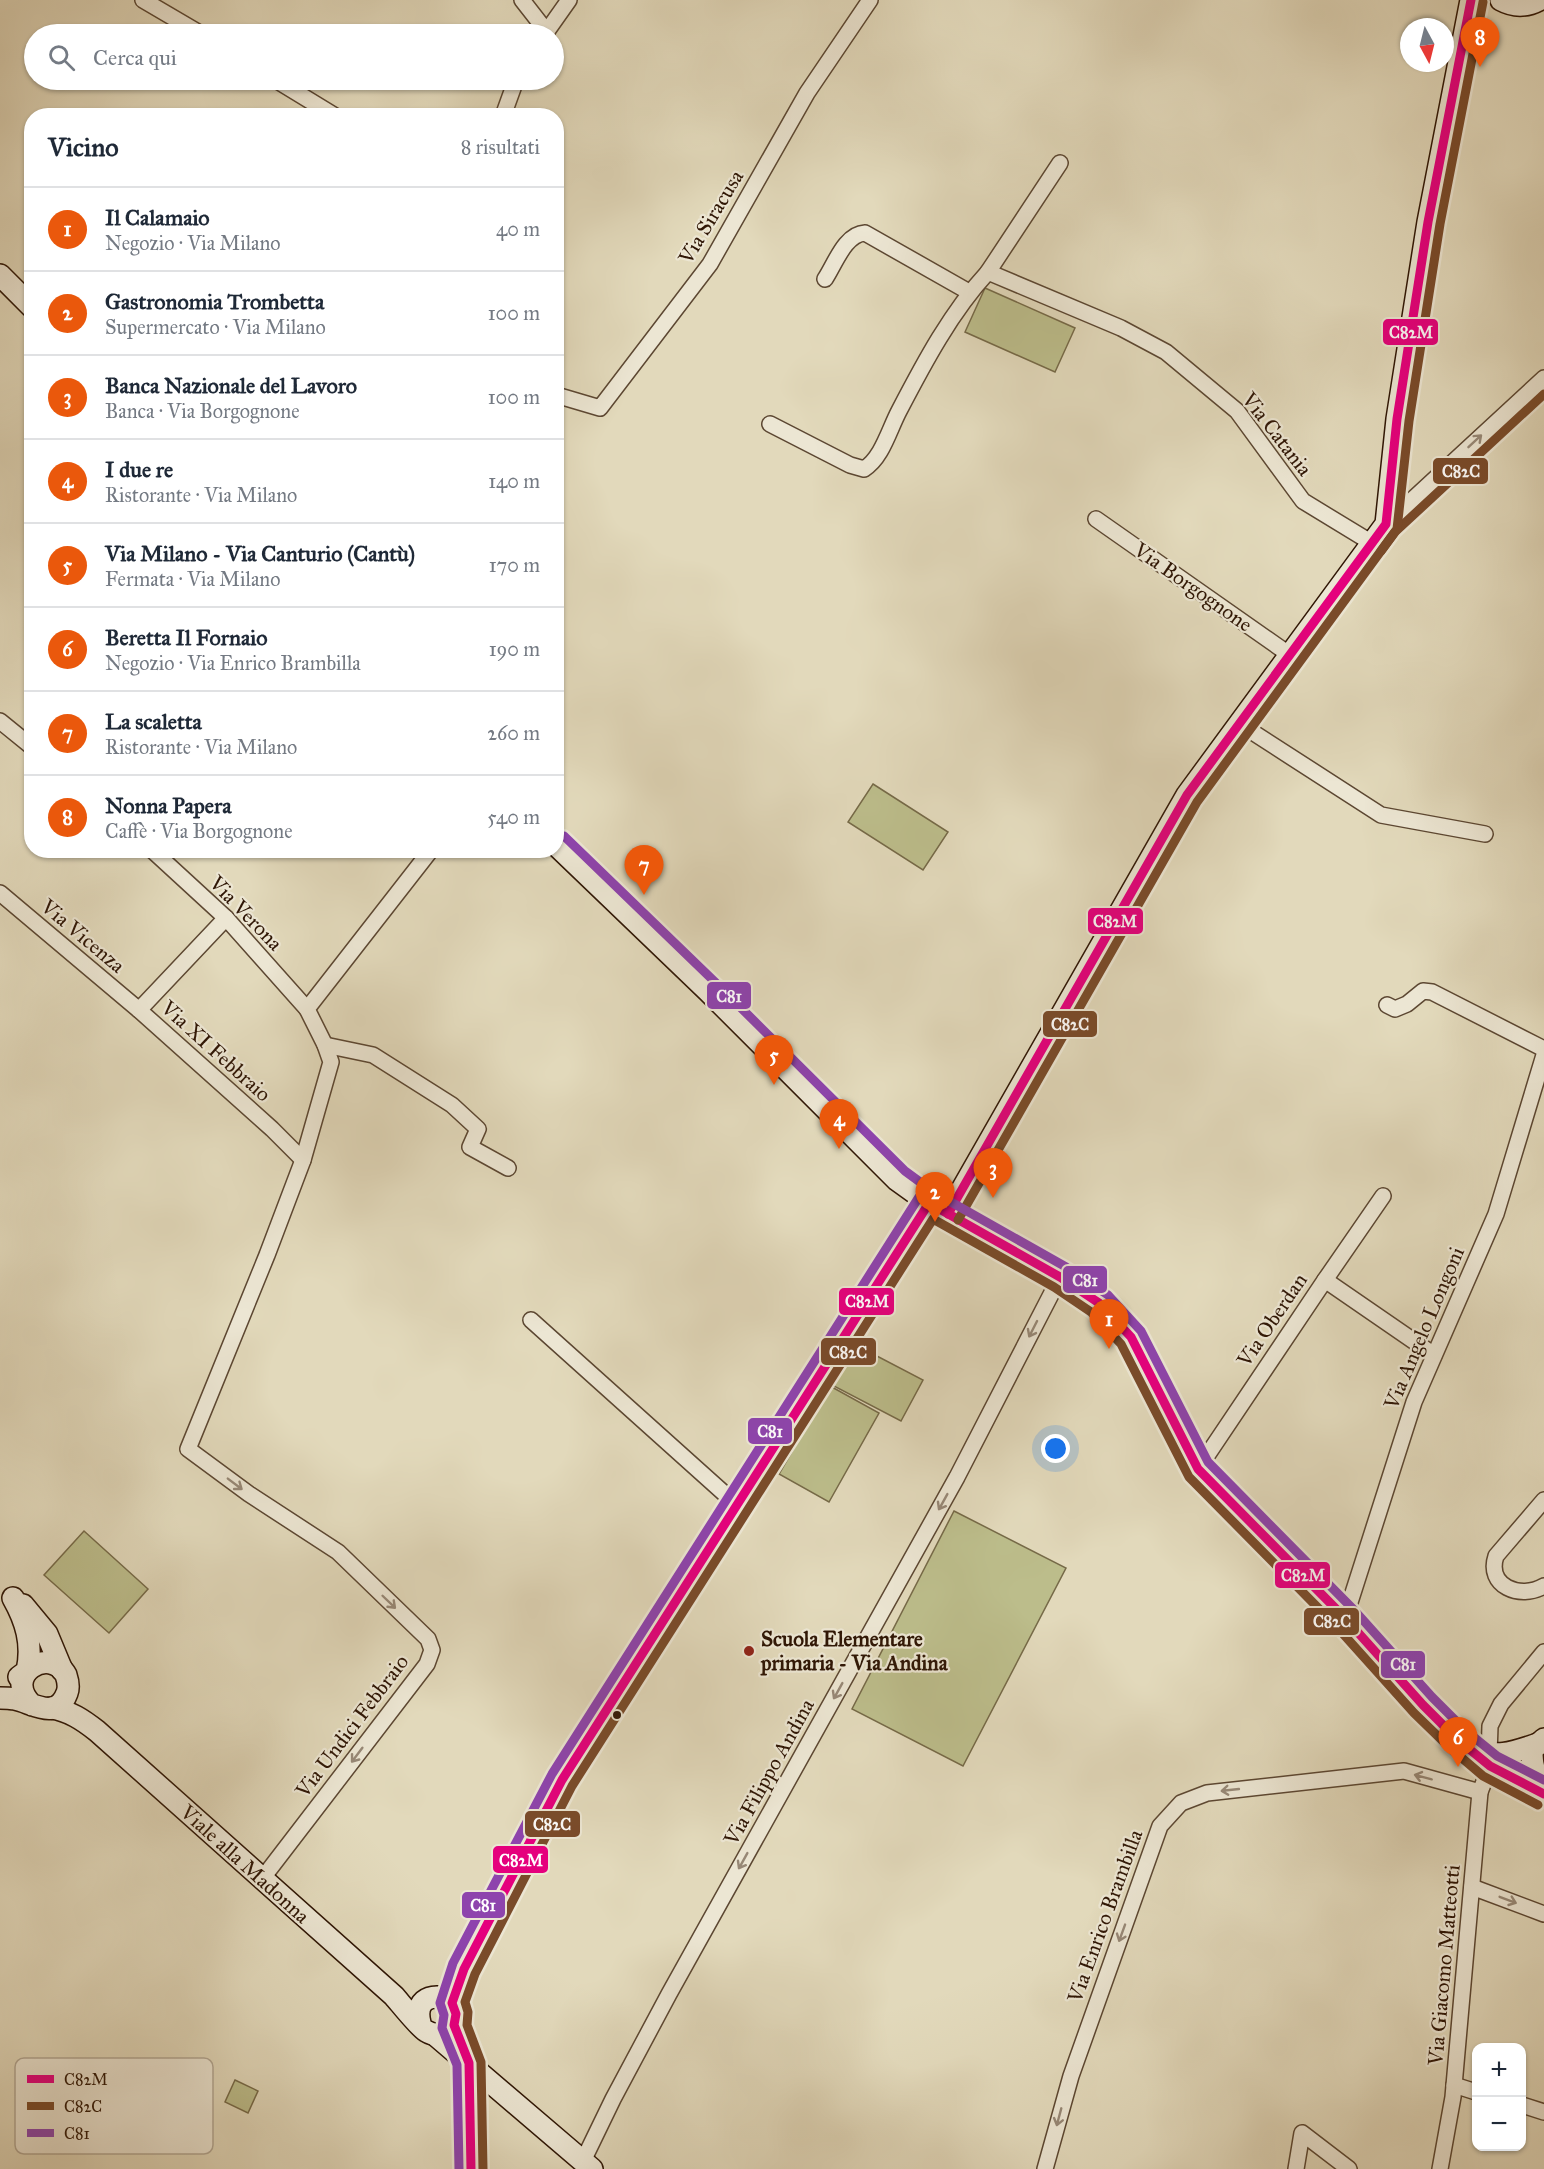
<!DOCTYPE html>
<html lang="it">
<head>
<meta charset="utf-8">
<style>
	:root { --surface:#fff; --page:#f6f6f7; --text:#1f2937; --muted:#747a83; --line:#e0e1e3; --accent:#ea580c }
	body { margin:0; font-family:"IM FELL Great Primer",serif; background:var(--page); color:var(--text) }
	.controls { position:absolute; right:18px; bottom:18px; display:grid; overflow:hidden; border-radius:12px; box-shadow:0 2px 4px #0004 }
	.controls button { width:54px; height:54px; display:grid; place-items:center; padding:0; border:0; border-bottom:2px solid var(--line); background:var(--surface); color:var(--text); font:30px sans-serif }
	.compass { position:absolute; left:1400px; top:18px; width:54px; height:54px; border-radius:50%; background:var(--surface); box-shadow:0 2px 4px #0004; rotate:173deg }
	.you { position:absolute; left:1056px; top:1449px; width:21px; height:21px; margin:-15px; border:4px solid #fff; border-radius:50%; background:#1a73e8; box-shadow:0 0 0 9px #1a73e833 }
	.badge { display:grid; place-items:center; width:39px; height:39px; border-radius:50%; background:var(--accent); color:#fff; font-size:20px; font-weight:700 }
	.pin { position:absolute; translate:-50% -50px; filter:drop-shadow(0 2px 3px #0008) }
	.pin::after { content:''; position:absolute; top:32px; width:21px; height:18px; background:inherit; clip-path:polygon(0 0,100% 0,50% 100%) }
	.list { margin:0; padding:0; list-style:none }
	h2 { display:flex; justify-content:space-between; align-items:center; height:78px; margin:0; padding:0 24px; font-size:26px }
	h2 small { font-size:20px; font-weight:400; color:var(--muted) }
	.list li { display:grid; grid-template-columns:39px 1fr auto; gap:18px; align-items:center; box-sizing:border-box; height:84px; padding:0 24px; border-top:2px solid var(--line) }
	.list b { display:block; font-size:22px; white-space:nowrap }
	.list p { margin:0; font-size:20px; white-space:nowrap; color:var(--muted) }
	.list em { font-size:20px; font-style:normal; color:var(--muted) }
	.icon { flex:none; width:33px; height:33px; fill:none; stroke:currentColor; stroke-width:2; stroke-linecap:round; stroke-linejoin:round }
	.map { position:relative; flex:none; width:1544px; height:2169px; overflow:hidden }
	.search { position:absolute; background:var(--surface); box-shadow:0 2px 4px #0004; left:24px; top:24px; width:540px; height:66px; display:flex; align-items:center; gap:15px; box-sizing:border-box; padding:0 21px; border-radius:33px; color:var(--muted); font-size:22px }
	.panel { position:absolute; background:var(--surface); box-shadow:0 2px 4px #0004; left:24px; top:108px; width:540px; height:750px; border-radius:24px }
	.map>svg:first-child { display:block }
	.green { fill:#bcbd8b; stroke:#766a48; stroke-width:1.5 }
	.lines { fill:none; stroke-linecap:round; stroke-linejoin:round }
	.street-casing { stroke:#5c4732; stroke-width:18 }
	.secondary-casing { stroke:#2f1605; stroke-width:24 }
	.street { stroke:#ece6d3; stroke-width:15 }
	.secondary { stroke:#ece6d3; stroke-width:21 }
	.bus-1-casing { stroke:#ece6d3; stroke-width:14 }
	.bus-2-casing { stroke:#ece6d3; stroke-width:14 }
	.bus-3-casing { stroke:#ece6d3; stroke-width:14 }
	.bus-1 { stroke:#e5007d; stroke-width:9 }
	.bus-2 { stroke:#7a4b2a; stroke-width:9 }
	.bus-3 { stroke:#8e44ad; stroke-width:9 }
	.oneway { stroke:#978876 }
	.poi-dot { fill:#8f2418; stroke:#ece6d3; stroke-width:2 }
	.bus-dot { fill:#2f1605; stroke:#ece6d3; stroke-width:2 }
	.labels { text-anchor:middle; stroke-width:4.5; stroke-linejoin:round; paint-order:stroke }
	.street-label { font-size:21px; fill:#2f1605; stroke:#ece6d3 }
	.poi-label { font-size:21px; font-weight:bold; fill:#2f1605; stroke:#ece6d3; text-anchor:start }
	.key { fill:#ece6d3; stroke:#b3a895; stroke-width:1.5 }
	.key-label { font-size:16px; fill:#2f1605 }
	.line-badge { stroke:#ece6d3; stroke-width:2 }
	.badge-label { font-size:16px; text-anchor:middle; font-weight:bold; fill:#fff }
</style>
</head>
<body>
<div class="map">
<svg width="1544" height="2169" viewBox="0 0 1544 2169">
	<rect width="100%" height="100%" fill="#e2d9bb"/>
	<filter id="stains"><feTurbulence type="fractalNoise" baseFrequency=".00333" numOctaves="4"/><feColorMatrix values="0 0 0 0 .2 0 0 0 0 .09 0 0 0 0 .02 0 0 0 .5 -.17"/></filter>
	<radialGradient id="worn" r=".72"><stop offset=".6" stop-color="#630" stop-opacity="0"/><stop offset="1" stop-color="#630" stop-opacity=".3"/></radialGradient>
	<g class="green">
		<polygon points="985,288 1075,328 1055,372 965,332"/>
		<polygon points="873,784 948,832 923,870 848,822"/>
		<polygon points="852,1343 923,1380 901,1421 830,1384"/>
		<polygon points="830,1386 879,1413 829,1502 779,1474"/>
		<polygon points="954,1511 1066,1568 963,1766 852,1709"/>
		<polygon points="84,1531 148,1589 109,1633 44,1575"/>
		<polygon points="235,2080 258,2091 248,2113 225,2102"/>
	</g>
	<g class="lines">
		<g class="street-casing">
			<g id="street">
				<polyline points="143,0 201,34"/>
				<polyline points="522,0 547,32"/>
				<polyline points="545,34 569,0"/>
				<polyline points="276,80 335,116"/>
				<polyline points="503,116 516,80"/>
				<polyline points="1060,163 988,272 1121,328 1166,352 1237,411 1303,501 1372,543"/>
				<path d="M825 279C835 264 845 234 865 233L969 292"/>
				<polyline points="556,395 600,408 710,264 807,93 870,0"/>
				<path d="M770 424 850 465 864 469C882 458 889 430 899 411 924 363 951 312 988 272"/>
				<polyline points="1096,519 1290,655"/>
				<polyline points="1386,524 1544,378"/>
				<polyline points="0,721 32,747"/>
				<polyline points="1240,724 1381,815 1485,834"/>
				<polyline points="152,850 226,918 307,1009"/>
				<polyline points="0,893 139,1010"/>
				<polyline points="226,918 139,1010 272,1129 303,1160"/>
				<polyline points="1387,1005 1395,1009 1407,1004 1423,991 1432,992 1544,1049"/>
				<polyline points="325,1045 373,1055 452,1105 478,1129 470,1147 508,1168"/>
				<polyline points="1325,1280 1434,1355"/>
				<polyline points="531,1320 736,1504"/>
				<polyline points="1198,1469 1325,1280 1383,1196"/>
				<path d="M1544 1500 1496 1556C1486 1586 1520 1600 1544 1586"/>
				<polyline points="1345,1618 1414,1402 1496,1214 1544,1055"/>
				<polyline points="1489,1755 1490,1726 1501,1704 1544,1652"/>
				<polyline points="262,1879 427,1664 432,1650 428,1639 338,1552 249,1494 188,1449 267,1255 303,1160 331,1062 325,1045 307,1009 431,850"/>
				<polyline points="1472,1887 1544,1914"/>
				<polyline points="452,2003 464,1969 562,1780 736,1504 929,1203"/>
				<polyline points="1454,2085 1476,2092"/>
				<polyline points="1522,2105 1544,2112"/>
				<polyline points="583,2161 613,2099 669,1994 957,1477 1060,1277"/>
				<polyline points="1045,2169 1071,2076 1160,1826 1181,1803 1207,1793 1404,1771 1480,1792"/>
				<polyline points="1296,2169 1302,2133 1349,2169"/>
				<polyline points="1440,2169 1453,2097 1480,1792 1490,1766"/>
			</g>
		</g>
		<g class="secondary-casing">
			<g id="secondary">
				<path d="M1501 0C1514 7 1526 7 1539 0"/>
				<polyline points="0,275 32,307"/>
				<polyline points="556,845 708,991 897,1180 929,1203 1060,1277 1099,1303 1131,1337 1198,1469 1345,1618 1423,1705 1457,1739 1490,1766 1544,1794"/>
				<polyline points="948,1214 1187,795 1386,524 1397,419 1428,222 1471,0"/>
				<path d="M13 1598C26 1621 33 1644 27 1671L19 1677"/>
				<polyline points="23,1605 47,1634 62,1670"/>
				<path d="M0 1698C5 1698 10 1698 14 1699 32 1702 56 1722 67 1693 69 1688 68 1681 66 1675 50 1645 1 1675 32 1705"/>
				<path d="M51 1708C70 1711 83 1720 97 1731L394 1996C401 2004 419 2027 426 2031 447 2044 469 2017 446 1998 427 1994 415 2002 420 2023"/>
				<path d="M1544 1739 1532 1750C1532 1763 1533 1774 1544 1782"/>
				<path d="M1471 1749C1499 1758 1511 1753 1538 1744"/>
				<polyline points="434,2034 592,2169"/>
				<polyline points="467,2056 471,2077 471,2169"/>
			</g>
		</g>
		<use href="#street" class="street"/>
		<use href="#secondary" class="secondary"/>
		<g class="bus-1-casing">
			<g id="bus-1">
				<polyline points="948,1214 1187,795 1386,524 1397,419 1428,222 1471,0"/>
				<polyline points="471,2169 469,2063 454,2025 456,2014 452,2003 464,1969 562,1780 929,1203 1060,1277 1099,1303 1131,1337 1198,1469 1345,1618 1423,1705 1457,1739 1490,1766 1544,1794"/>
			</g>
		</g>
		<g class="bus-2-casing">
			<g id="bus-2">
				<polyline points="1381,551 1395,532 1544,394"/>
				<polyline points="958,1220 1197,802 1397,529 1409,421 1440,224 1483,2"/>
				<polyline points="483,2169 481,2062 467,2025 468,2012 465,2002 475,1974 572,1786 933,1219 1054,1287 1091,1312 1121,1344 1189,1477 1336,1626 1414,1713 1449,1747 1483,1776 1538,1805"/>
			</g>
		</g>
		<g class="bus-3-casing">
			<g id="bus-3">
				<polyline points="564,836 716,983 905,1171 935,1193 1066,1267 1108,1295 1141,1331 1208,1462 1354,1610 1432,1697 1465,1730 1497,1756 1544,1780"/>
				<polyline points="459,2169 457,2065 442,2028 444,2015 440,2003 453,1963 552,1774 919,1197"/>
			</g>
		</g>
		<use href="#bus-1" class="bus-1"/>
		<use href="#bus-2" class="bus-2"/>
		<use href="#bus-3" class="bus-3"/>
	</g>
	<defs><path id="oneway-shaft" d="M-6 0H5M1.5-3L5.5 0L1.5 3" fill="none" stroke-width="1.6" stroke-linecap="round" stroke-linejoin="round" transform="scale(1.5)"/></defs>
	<g class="oneway">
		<use href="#oneway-shaft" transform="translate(1475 441) rotate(-43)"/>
		<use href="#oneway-shaft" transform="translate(1033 1329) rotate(117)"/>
		<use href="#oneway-shaft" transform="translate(235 1484) rotate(37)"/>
		<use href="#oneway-shaft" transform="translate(943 1502) rotate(119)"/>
		<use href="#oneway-shaft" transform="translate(389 1602) rotate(44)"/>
		<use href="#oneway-shaft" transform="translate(838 1691) rotate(119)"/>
		<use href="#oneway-shaft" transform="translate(357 1755) rotate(127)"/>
		<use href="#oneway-shaft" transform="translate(1423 1777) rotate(-165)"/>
		<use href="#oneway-shaft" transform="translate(1230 1790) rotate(174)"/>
		<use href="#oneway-shaft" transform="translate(743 1861) rotate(119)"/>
		<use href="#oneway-shaft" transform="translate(1508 1900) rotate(21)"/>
		<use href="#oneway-shaft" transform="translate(1122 1933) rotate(110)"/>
		<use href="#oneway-shaft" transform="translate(1059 2117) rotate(105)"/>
	</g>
	<circle class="poi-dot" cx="749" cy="1651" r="6"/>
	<circle class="bus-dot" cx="617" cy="1715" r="5"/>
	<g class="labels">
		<g class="street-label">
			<text transform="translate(711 217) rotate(-59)" y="7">Via Siracusa</text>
			<text transform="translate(1277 434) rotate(52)" y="7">Via Catania</text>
			<text transform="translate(1193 587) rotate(35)" y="7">Via Borgognone</text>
			<text transform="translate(246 913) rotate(46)" y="7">Via Verona</text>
			<text transform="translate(83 936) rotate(40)" y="7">Via Vicenza</text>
			<text transform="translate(216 1051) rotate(42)" y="7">Via XI Febbraio</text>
			<text transform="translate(1272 1320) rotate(-56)" y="7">Via Oberdan</text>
			<text transform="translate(1424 1328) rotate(-67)" y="7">Via Angelo Longoni</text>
			<text transform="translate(352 1726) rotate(-53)" y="7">Via Undici Febbraio</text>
			<text transform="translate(769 1772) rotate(-61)" y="7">Via Filippo Andina</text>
			<text transform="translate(245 1864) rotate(42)" y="7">Viale alla Madonna</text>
			<text transform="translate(1105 1916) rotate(-70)" y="7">Via Enrico Brambilla</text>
			<text transform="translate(1444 1965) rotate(-85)" y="7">Via Giacomo Matteotti</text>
		</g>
		<g class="poi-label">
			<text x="761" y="1646">Scuola Elementare<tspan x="761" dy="24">primaria - Via Andina</tspan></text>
		</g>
	</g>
	<rect x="15" y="2058" width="198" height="96" rx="9" class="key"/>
	<rect x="27" y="2075" width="27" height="8" fill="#e5007d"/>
	<rect x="27" y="2102" width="27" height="8" fill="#7a4b2a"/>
	<rect x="27" y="2129" width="27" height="8" fill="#8e44ad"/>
	<g class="key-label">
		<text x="64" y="2085">C82M</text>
		<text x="64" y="2112">C82C</text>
		<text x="64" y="2139">C81</text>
	</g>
	<g class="line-badge">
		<rect x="1382" y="318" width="57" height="28" rx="6" fill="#e5007d"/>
		<rect x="1432" y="457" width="57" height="28" rx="6" fill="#7a4b2a"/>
		<rect x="1087" y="907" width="57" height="28" rx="6" fill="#e5007d"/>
		<rect x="706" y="981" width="46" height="29" rx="6" fill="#8e44ad"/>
		<rect x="1042" y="1010" width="56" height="28" rx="6" fill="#7a4b2a"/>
		<rect x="1062" y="1265" width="46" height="29" rx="6" fill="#8e44ad"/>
		<rect x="838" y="1287" width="57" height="29" rx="6" fill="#e5007d"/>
		<rect x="820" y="1337" width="57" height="29" rx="6" fill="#7a4b2a"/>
		<rect x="747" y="1417" width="46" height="28" rx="6" fill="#8e44ad"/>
		<rect x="1274" y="1561" width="57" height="28" rx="6" fill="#e5007d"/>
		<rect x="1303" y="1607" width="57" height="29" rx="6" fill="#7a4b2a"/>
		<rect x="1380" y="1650" width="46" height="29" rx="6" fill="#8e44ad"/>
		<rect x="524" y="1810" width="57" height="28" rx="6" fill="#7a4b2a"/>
		<rect x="492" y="1845" width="57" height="29" rx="6" fill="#e5007d"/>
		<rect x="461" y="1891" width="45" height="28" rx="6" fill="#8e44ad"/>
	</g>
	<g class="badge-label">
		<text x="1411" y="338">C82M</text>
		<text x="1461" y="477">C82C</text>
		<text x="1115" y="927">C82M</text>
		<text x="729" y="1002">C81</text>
		<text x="1070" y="1030">C82C</text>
		<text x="1085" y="1286">C81</text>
		<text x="867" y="1307">C82M</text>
		<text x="848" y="1358">C82C</text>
		<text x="770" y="1437">C81</text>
		<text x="1303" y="1581">C82M</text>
		<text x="1332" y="1627">C82C</text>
		<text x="1403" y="1670">C81</text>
		<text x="552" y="1830">C82C</text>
		<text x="521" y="1866">C82M</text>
		<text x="483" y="1911">C81</text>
	</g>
	<rect width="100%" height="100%" filter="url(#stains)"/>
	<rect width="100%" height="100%" fill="url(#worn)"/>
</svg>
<div class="controls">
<button>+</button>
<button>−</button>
</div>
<svg class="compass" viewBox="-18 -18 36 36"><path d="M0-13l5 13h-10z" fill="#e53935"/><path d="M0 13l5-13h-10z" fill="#747a83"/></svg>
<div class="you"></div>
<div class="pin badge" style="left:1109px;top:1349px">1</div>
<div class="pin badge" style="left:935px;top:1222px">2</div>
<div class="pin badge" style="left:993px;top:1198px">3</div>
<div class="pin badge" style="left:839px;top:1149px">4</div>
<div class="pin badge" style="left:774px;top:1085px">5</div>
<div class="pin badge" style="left:1458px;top:1767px">6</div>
<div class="pin badge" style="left:644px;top:895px">7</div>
<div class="pin badge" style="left:1480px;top:67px">8</div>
<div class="search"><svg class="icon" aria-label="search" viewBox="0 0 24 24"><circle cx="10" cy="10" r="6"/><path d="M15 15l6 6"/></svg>Cerca qui</div>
<section class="panel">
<h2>Vicino<small>8 risultati</small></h2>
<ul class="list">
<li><span class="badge">1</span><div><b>Il Calamaio</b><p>Negozio · Via Milano</p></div><em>40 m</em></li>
<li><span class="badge">2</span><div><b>Gastronomia Trombetta</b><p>Supermercato · Via Milano</p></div><em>100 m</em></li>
<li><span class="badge">3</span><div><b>Banca Nazionale del Lavoro</b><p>Banca · Via Borgognone</p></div><em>100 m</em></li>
<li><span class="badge">4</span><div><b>I due re</b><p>Ristorante · Via Milano</p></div><em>140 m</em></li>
<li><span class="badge">5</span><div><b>Via Milano - Via Canturio (Cantù)</b><p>Fermata · Via Milano</p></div><em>170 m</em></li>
<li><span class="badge">6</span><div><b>Beretta Il Fornaio</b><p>Negozio · Via Enrico Brambilla</p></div><em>190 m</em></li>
<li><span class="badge">7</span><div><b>La scaletta</b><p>Ristorante · Via Milano</p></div><em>260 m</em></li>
<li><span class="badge">8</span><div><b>Nonna Papera</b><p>Caffè · Via Borgognone</p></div><em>540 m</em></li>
</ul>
</section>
</div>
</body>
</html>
